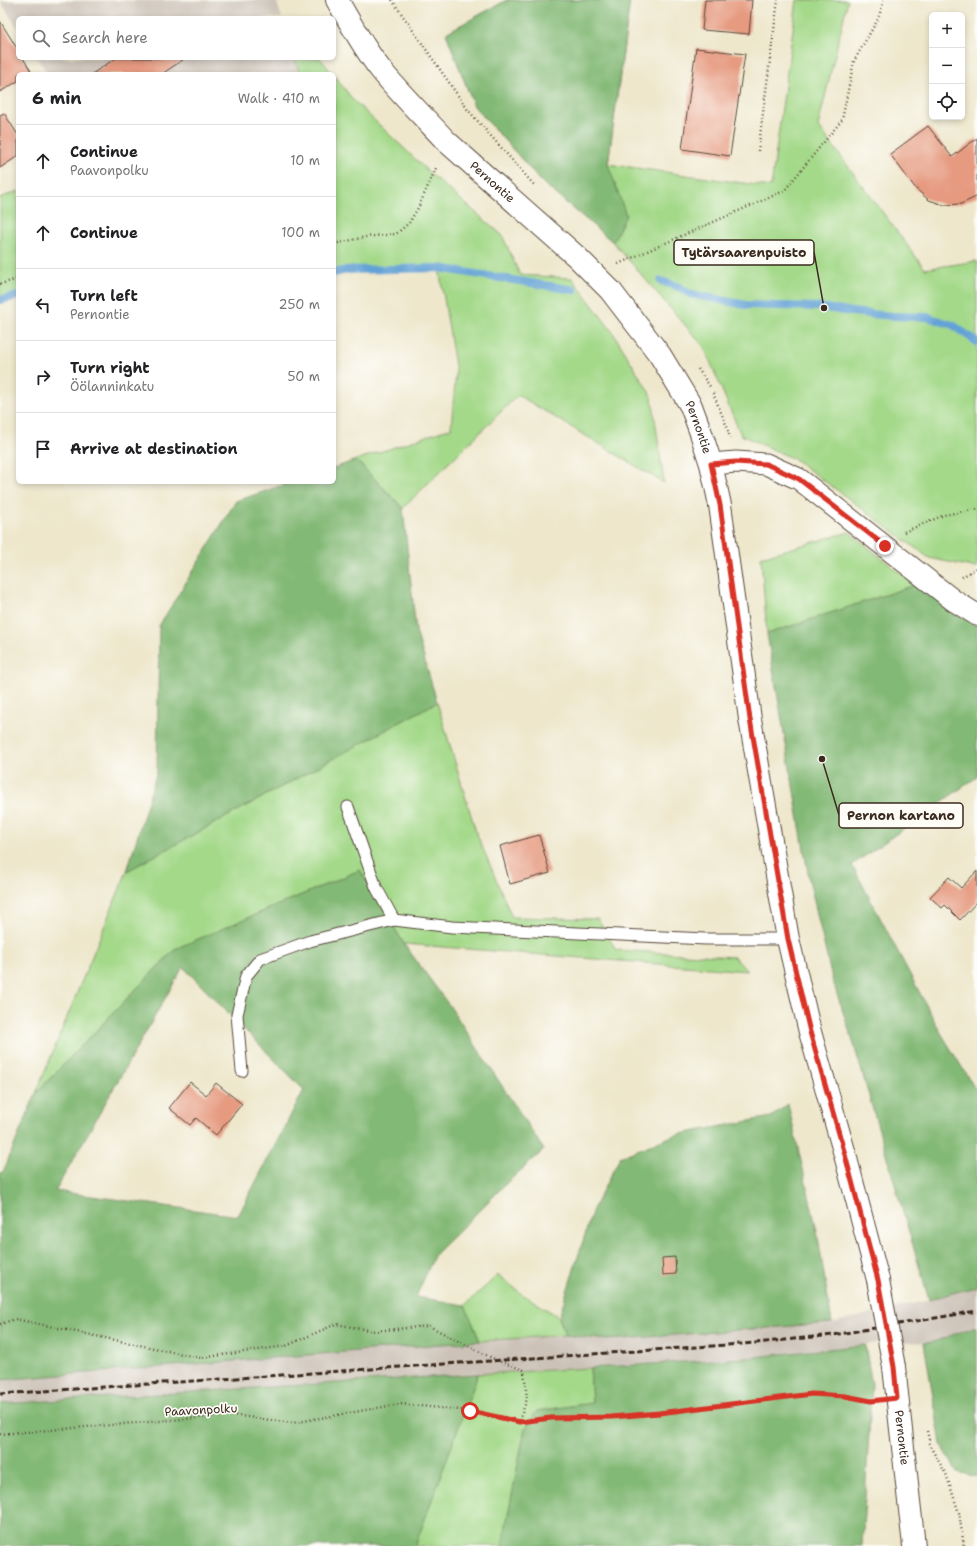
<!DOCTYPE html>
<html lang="en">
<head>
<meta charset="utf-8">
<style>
	:root { --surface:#fff; --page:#f6f6f6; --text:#202124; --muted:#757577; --line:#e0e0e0 }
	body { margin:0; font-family:"Shantell Sans",sans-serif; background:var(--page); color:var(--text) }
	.controls { position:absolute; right:12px; top:12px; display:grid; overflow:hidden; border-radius:6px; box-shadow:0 2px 6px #0003 }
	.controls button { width:36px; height:36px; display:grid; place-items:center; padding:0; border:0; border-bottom:1px solid var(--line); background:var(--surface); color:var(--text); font:20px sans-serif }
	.stop { position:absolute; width:12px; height:12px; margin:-9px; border:3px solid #d93025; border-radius:50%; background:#fff }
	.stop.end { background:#d93025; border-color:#fff; box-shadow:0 1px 4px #0008 }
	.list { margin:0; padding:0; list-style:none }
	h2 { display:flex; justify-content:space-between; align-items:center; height:52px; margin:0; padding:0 16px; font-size:17px }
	h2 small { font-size:13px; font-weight:400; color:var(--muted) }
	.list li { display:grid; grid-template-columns:26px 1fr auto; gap:12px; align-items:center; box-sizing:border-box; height:72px; padding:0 16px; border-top:1px solid var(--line) }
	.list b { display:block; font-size:15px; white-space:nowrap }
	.list p { margin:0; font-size:13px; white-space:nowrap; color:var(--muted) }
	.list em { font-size:13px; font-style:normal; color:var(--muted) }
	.icon { flex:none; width:22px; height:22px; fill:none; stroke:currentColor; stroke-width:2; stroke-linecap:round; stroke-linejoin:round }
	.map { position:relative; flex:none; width:977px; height:1546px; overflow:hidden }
	.search { position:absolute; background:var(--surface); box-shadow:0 2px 6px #0003; left:16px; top:16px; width:320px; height:44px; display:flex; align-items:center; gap:10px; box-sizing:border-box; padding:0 14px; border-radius:6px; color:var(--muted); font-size:15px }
	.panel { position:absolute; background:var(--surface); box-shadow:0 2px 6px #0003; left:16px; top:72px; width:320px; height:412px; border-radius:6px }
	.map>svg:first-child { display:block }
	.industrial { fill:#ccc2b8 }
	.green { fill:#a4d98a; stroke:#708254 }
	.forest { fill:#83b976; stroke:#5f724a; fill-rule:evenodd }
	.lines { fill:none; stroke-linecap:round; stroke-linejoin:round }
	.stream { stroke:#64a2d6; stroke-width:8 }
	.building { fill:#e69a80 }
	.lane-casing { stroke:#564638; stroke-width:13 }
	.street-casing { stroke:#564638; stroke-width:23 }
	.secondary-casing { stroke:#564638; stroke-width:24 }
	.path { stroke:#564638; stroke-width:2.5; stroke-dasharray:1 3; stroke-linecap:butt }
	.lane { stroke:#fff; stroke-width:11 }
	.street { stroke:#fff; stroke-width:21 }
	.secondary { stroke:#fff; stroke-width:22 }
	.rail { stroke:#3b2a1e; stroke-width:3; stroke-dasharray:6 3; stroke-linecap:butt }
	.secondary-bridge-casing { stroke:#564638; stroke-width:24; stroke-linecap:butt }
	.secondary-bridge { stroke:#fff; stroke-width:22 }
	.route { stroke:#d93025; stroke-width:5 }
	.labels { text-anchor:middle; stroke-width:3.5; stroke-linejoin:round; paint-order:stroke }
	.street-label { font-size:12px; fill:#3b2a1e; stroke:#fdfcf7 }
	.leader { fill:none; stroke:#3b2a1e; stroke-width:1.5 }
	.callout-dot { fill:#3b2a1e; stroke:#fdfcf7; stroke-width:1.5 }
	.callout { fill:#fdfcf7; stroke:#3b2a1e; stroke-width:1.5 }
	.callout-label { font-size:13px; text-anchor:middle; font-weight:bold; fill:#3b2a1e }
</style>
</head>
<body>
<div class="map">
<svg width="977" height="1546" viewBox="0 0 977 1546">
	<rect width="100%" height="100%" fill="#fdfcf7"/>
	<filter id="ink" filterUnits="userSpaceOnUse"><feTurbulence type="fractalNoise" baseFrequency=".025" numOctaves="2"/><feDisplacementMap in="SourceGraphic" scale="8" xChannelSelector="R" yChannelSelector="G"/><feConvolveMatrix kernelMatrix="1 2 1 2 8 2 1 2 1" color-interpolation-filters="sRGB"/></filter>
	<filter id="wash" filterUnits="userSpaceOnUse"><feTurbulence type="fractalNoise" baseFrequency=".012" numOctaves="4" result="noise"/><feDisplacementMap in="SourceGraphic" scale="16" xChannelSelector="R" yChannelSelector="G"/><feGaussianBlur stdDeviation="0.9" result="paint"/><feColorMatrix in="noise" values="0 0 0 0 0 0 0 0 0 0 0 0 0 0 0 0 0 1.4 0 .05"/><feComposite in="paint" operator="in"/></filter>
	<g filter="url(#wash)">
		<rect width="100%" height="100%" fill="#eee7cc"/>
		<g class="industrial">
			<polygon points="276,0 282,18 18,18 18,28 0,1"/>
			<polygon points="37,58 295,58 300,74 48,74"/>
			<polygon points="977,1287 977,1327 934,1342 870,1344 745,1358 0,1404 0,1380 480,1341 565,1335 608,1340 832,1323 929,1300 952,1293"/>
		</g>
		<g class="green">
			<polygon points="507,0 630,0 608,164 771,187 797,0 848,0 818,126 925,269 977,261 977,568 929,558 796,460 741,435 704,347 613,242 543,183 474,106 446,33"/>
			<polygon points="295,58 320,58 333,74 300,74"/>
			<polygon points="334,75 353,100 433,176 502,235 520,275 572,278 612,331 652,397 664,483 518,395 403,508 356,460 451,428 456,372 439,268 346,270 334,273"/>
			<polygon points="18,191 18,296 0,300 0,198"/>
			<polygon points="849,532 915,585 767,634 761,557"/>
			<polygon points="437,702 476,832 512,917 598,919 616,950 734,957 747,971 404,944 360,870 175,949 36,1093 127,871"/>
			<polygon points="498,1275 522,1294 559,1317 565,1335 480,1341 465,1305"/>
			<polygon points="590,1368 592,1403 537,1411 525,1429 502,1546 415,1546 478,1374"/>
		</g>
		<g class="forest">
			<polygon points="507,0 630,0 608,164 626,215 613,242 543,183 474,106 446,33"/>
			<polygon points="356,460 403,508 416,631 437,702 127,871 157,771 159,626 236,501 292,482 334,482 334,468"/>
			<polygon points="915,585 977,626 977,777 852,865 941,1033 977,1092 977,1287 952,1293 929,1300 854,1045 832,979 809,879 767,634"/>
			<path d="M360 870 404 944 451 1008 544 1150 511 1179 435 1254 416 1297 465 1305 480 1341 0 1380V1173L3 1172 36 1093 175 949ZM183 967 304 1090 238 1216 55 1191Z"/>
			<polygon points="788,1104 817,1231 832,1323 608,1340 565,1335 559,1317 593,1209 620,1157 675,1135 771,1117"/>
			<polygon points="974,1327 977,1327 977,1477 957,1472 941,1444 924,1343 934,1342"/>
			<polygon points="865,1345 872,1384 862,1546 502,1546 525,1429 537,1411 592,1403 590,1368 745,1358"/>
			<polygon points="478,1374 415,1546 0,1546 0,1404"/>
		</g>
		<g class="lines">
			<g class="stream">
				<polyline points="334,273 346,270 439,268 574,290"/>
				<polyline points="661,281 679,287 690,294 746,305 819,307 851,312 892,316 927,317 953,325 977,342"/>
				<polyline points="0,300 18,296"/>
			</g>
		</g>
		<g id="blocks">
			<g class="building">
				<polygon points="705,0 752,0 749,34 702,30"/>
				<polygon points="0,21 18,50 18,58 23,58 32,73 30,74 18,74 18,81 0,92"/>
				<polygon points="696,48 745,54 730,156 682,149"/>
				<polygon points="116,58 183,58 184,59 162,74 92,74"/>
				<polygon points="4,113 18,135 18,156 0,168 0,115"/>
				<polygon points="928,126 952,157 977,138 977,196 976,197 961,204 944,205 929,200 916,189 890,154"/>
				<polygon points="539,835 550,873 510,884 500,846"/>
				<polygon points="977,871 977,902 960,920 945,905 942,908 930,897 949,877 961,888"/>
				<polygon points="190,1082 206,1095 216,1083 242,1104 216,1135 196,1118 190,1125 169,1108"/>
				<polygon points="675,1257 676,1274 663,1275 662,1258"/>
			</g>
		</g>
	</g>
	<g filter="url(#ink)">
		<use href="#blocks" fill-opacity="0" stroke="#564638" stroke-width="1"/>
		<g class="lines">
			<g class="lane-casing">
				<g id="lane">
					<polyline points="348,807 376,887 394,920 452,927 706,939 788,939"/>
					<polyline points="242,1071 237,1015 246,976 260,959 310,941 394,920"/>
				</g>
			</g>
			<g class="street-casing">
				<polyline id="street" points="711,464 736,462 766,464 799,479 953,600 977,615"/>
			</g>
			<g class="secondary-casing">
				<g id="secondary">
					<path id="s1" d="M337 0C351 24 364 49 381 70 401 95 425 118 446 141L577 257 610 290 660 355 691 406 701 433 711 464 720 505 750 719 788 939 810 1032 844 1151 878 1280"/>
					<path id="s2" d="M894 1367 914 1546"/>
				</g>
			</g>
			<g class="path">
				<polyline points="392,0 468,110 534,185"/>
				<polyline points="758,151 778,0"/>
				<polyline points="334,244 365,237 396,234 409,223 418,208 437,166"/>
				<polyline points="618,264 784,191 842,120 854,61 878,19 884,0"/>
				<polyline points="0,284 18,279"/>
				<polyline points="698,369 711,388"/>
				<polyline points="713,393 727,427 730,438"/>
				<polyline points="904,532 944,515 977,509"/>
				<polyline points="962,577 977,568"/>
				<polyline points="0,1324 15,1319 201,1358 286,1346 336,1324 374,1331 429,1326 498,1361 524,1370 527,1399 519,1422"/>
				<polyline points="927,1431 931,1448 946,1474 959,1513 964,1546"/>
				<polyline points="0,1434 233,1415 292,1423 400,1404 470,1411 519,1422 551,1418 611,1417 659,1413 811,1394 845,1396 875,1401"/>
			</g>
			<use href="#lane" class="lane"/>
			<use href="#street" class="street"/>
			<use href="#secondary" class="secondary"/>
			<polyline class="rail" points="0,1394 756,1343 833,1335 977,1311"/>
			<g class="secondary-bridge-casing">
				<polyline id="secondary-bridge" points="878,1280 894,1367"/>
			</g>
			<use href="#secondary-bridge" class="secondary-bridge"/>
		</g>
	</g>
	<g class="lines" filter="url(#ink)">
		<polyline class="route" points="470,1411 520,1422 551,1418 611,1417 659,1413 812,1394 845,1396 871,1401 897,1398 894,1367 878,1280 844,1151 810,1032 788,939 750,719 720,505 711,464 736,462 766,464 799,479 885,546"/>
	</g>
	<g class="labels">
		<g class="street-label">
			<text dy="4" stroke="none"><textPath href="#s1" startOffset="241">Pernontie</textPath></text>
			<text dy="4" stroke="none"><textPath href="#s1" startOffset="565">Pernontie</textPath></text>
			<text transform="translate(201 1410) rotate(-3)" y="4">Paavonpolku</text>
			<text dy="4" stroke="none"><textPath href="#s2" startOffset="71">Pernontie</textPath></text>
		</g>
	</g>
	<path class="leader" d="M824 308L814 252M822 759L839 815"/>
	<g class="callout-dot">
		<circle cx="824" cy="308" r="4"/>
		<circle cx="822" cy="759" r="4"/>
	</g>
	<g class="callout">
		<rect x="674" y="240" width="140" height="25" rx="4"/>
		<rect x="839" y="803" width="124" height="25" rx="4"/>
	</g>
	<g class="callout-label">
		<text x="744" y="257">Tytärsaarenpuisto</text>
		<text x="901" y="820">Pernon kartano</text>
	</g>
</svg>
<div class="controls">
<button>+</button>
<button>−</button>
<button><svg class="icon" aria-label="locate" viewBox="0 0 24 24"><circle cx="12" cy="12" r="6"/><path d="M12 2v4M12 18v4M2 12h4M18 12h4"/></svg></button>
</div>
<div class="stop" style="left:470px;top:1411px"></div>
<div class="stop end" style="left:885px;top:546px"></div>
<div class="search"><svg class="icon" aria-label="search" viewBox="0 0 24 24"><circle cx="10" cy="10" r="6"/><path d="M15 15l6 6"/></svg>Search here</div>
<section class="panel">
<h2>6 min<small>Walk · 410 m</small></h2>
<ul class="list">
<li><svg class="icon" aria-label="ahead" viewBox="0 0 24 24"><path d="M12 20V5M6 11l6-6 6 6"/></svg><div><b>Continue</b><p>Paavonpolku</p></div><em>10 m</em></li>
<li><svg class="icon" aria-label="ahead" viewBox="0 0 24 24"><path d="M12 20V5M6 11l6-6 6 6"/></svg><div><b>Continue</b></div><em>100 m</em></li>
<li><svg class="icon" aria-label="left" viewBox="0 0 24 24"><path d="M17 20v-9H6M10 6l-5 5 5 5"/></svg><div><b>Turn left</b><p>Pernontie</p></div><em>250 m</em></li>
<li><svg class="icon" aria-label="right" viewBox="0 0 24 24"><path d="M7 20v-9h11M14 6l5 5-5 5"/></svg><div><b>Turn right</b><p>Öölanninkatu</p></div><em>50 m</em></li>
<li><svg class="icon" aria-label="arrive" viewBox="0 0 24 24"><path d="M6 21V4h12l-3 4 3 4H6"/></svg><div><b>Arrive at destination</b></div></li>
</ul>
</section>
</div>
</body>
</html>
